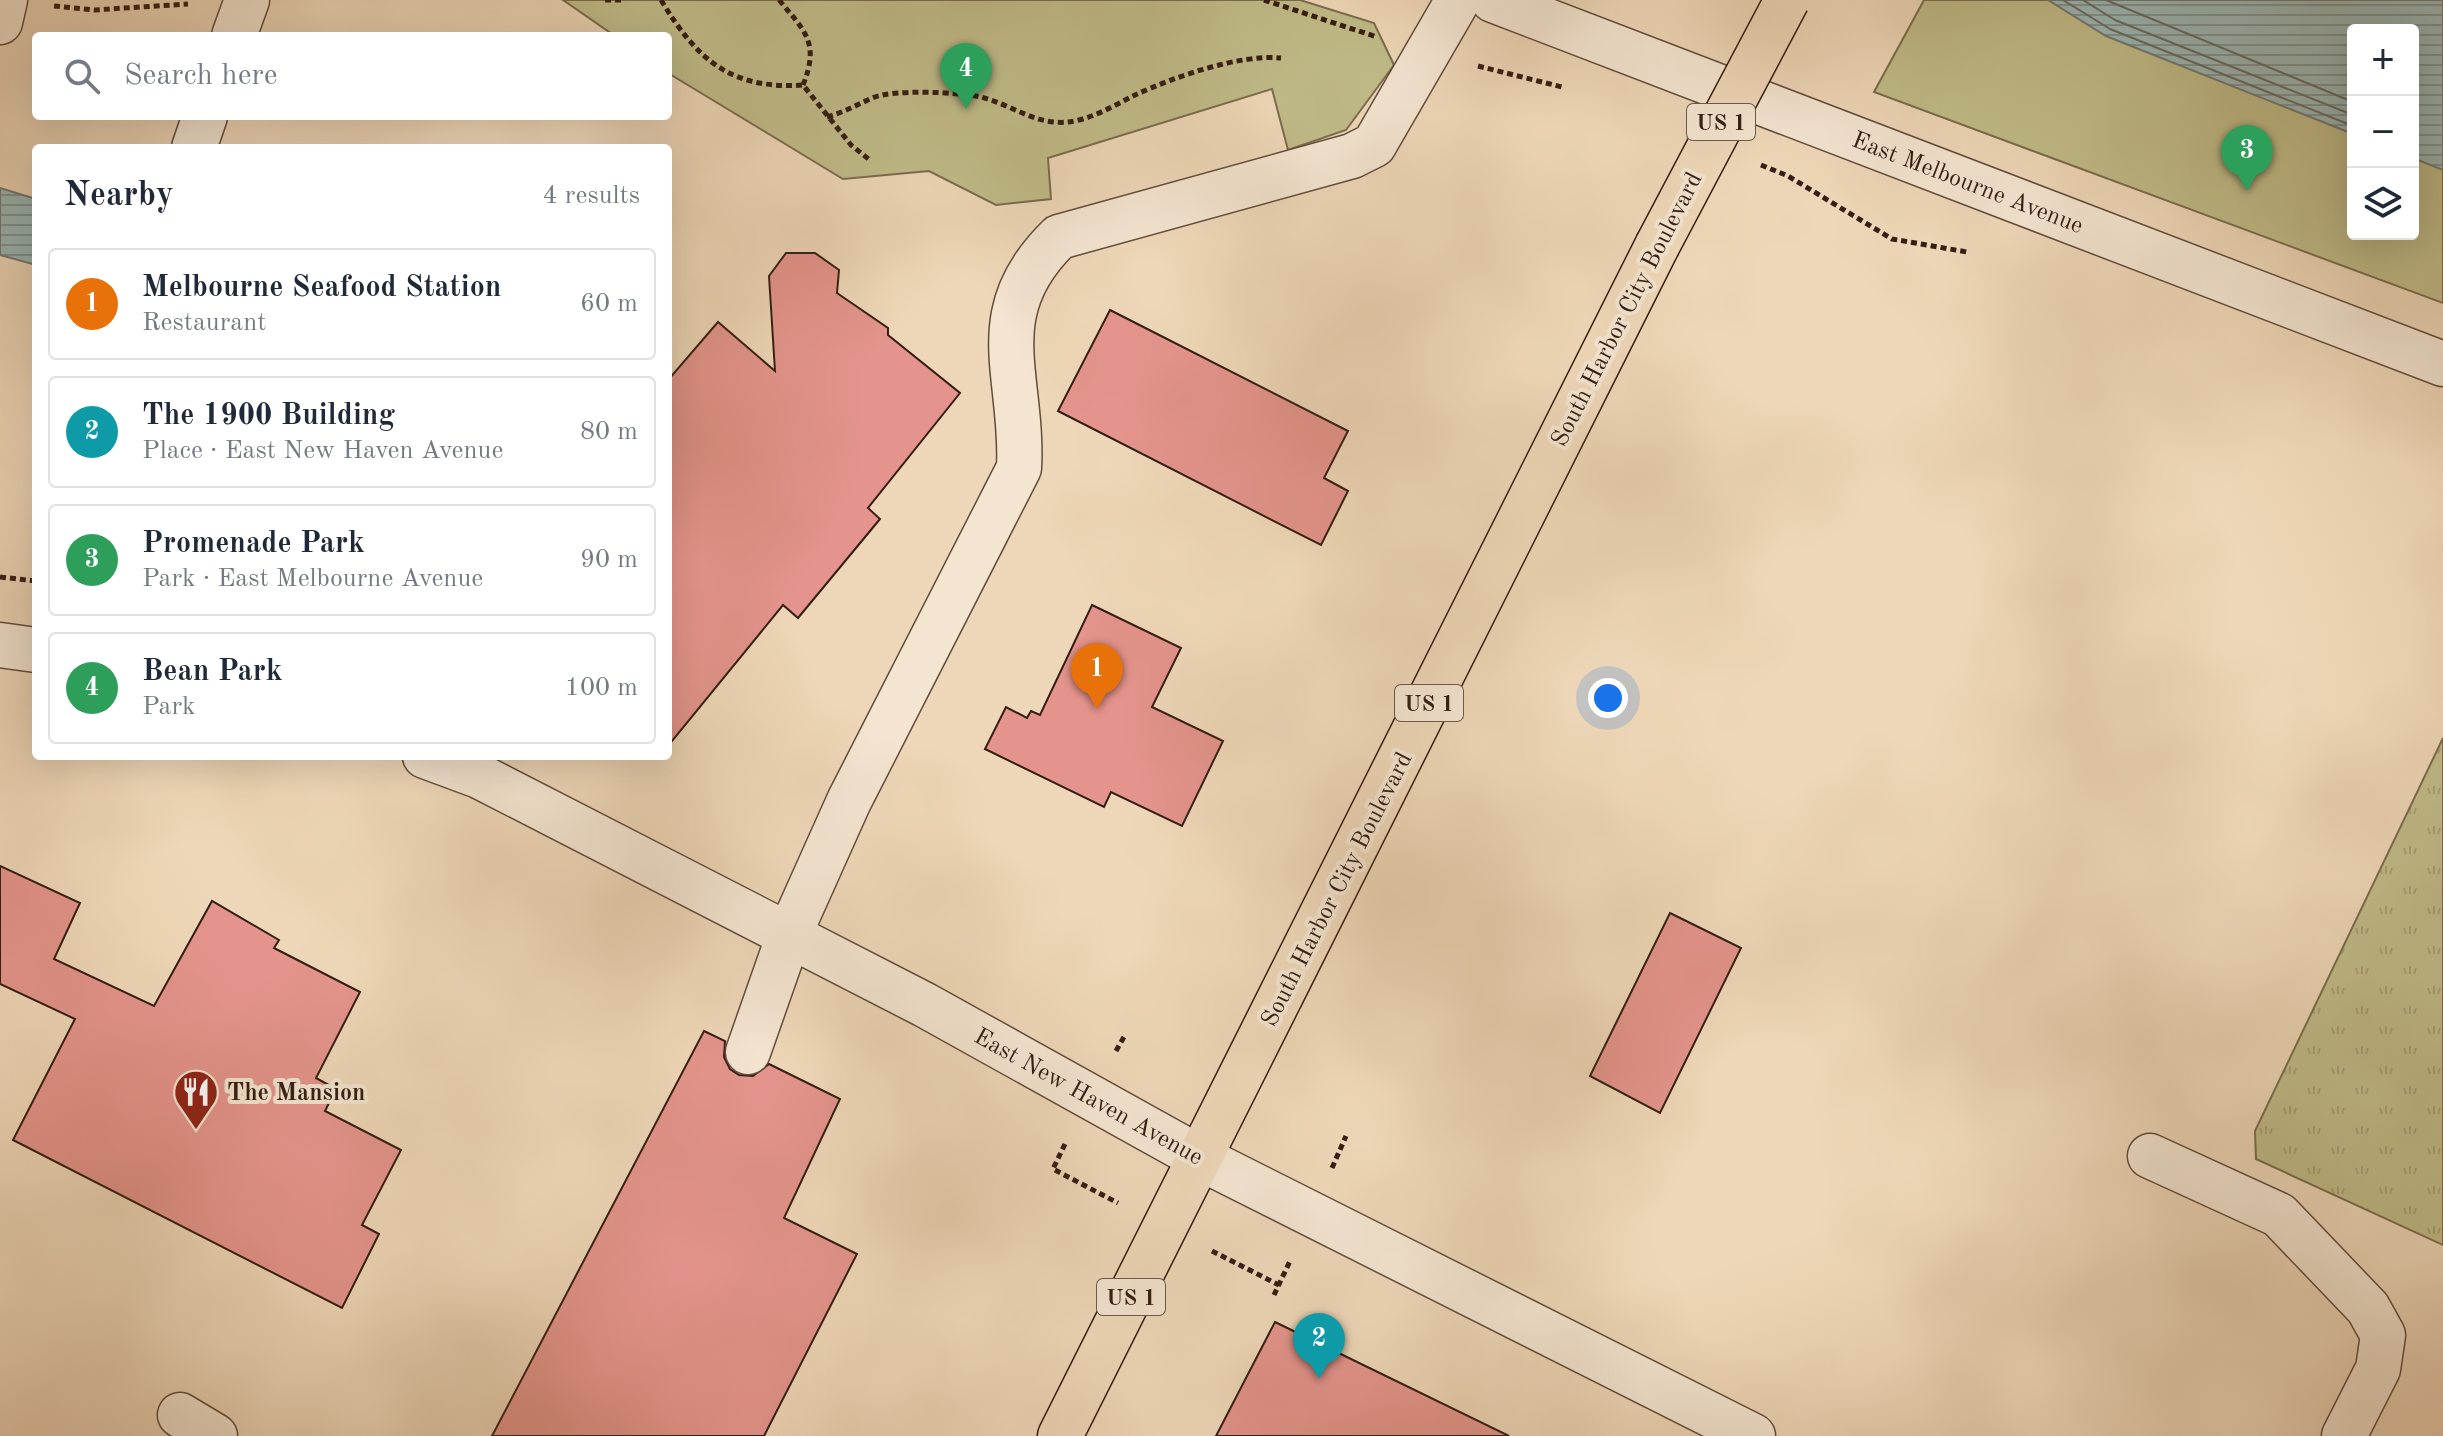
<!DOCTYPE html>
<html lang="en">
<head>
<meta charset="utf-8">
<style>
	:root { --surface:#fff; --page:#f2f2f3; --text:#1f2937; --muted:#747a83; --line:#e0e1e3; --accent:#8f2418 }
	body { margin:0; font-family:"Old Standard TT",serif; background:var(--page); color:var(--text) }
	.controls { position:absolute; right:24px; top:24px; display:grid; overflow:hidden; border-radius:8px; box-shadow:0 8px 32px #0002 }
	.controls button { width:72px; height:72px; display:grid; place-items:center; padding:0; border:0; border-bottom:2px solid var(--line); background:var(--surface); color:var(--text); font:40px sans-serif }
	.you { position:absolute; left:1608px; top:698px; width:28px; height:28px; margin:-20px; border:6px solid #fff; border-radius:50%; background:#1a73e8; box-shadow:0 0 0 12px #1a73e833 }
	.badge { display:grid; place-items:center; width:52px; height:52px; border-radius:50%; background:var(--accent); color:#fff; font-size:26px; font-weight:700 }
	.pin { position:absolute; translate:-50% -66px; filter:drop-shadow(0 2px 4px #0008) }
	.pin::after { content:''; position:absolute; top:42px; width:28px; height:24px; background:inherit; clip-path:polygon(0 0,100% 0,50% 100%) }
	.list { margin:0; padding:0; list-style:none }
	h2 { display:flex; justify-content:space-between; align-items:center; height:104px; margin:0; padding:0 32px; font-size:34px }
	h2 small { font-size:26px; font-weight:400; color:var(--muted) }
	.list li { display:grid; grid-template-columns:52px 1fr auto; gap:24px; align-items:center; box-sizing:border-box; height:112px; margin:0 16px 16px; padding:0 16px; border:2px solid var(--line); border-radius:8px }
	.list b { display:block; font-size:30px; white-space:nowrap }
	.list p { margin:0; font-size:26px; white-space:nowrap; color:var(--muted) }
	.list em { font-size:26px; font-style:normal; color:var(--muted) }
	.icon { flex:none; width:44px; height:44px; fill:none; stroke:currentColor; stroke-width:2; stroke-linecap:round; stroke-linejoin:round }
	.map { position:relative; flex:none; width:2443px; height:1436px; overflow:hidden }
	.search { position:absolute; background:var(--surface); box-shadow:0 8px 32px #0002; left:32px; top:32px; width:640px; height:88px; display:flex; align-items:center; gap:20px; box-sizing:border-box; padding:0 28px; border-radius:8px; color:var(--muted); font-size:30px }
	.panel { position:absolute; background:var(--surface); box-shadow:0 8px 32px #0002; left:32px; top:144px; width:640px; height:616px; border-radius:8px }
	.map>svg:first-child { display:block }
	.grass { fill:url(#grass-tufts); stroke:#7a6c4e; stroke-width:2 }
	.park { fill:#c0bc89; stroke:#7a6c4e; stroke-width:2 }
	.water { fill:url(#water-rules); stroke:#727a75; stroke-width:2 }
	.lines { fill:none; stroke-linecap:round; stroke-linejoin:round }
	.shore { stroke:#686a64; stroke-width:2 }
	.building { fill:#e4948c; stroke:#341d12; stroke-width:2 }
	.minor-casing { stroke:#624c3c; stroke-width:47 }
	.major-casing { stroke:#341d12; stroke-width:47 }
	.path { stroke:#341d12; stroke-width:5; stroke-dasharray:6 4; stroke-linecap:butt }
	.minor { stroke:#f4e5d1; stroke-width:44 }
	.major { stroke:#eed7b8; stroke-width:44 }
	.major-bridge-casing { stroke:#341d12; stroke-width:47; stroke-linecap:butt }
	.major-bridge { stroke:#eed7b8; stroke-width:44 }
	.labels { text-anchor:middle; stroke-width:8; stroke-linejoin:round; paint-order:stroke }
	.shield { fill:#f4e5d1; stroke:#6e594b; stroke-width:2 }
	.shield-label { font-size:22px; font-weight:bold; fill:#341d12 }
	.street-label { font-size:24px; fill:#341d12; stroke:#f4e5d1 }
	.poi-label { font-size:24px; font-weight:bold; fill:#341d12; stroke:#f4e5d1; text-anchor:start }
</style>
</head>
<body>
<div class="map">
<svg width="2443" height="1436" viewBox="0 0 2443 1436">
	<defs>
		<pattern id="grass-tufts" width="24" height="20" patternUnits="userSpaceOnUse" patternTransform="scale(2)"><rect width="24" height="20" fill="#c0bc89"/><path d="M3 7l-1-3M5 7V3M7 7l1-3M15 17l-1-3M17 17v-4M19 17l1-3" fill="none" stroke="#a6a175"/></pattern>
		<pattern id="water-rules" width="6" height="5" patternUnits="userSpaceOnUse" patternTransform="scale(2)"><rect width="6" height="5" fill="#9bb8b7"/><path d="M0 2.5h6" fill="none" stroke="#7f9593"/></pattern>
	</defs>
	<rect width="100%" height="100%" fill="#eed7b8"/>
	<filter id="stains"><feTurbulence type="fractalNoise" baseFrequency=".0025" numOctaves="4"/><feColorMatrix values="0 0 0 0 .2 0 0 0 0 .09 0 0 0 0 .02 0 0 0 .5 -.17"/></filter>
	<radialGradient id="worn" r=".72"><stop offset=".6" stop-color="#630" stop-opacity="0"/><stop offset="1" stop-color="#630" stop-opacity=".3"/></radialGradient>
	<polygon class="grass" points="2443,738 2443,1245 2256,1159 2255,1131"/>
	<g class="park">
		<polygon points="563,0 1300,0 1374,23 1394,65 1346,130 1288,150 1272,89 1048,158 1051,199 996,205 929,171 843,179 668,73 668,36 615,36"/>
		<polygon points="1924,0 2091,0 2353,110 2353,234 2413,234 2413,135 2443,148 2443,303 1874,92"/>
	</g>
	<g class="water">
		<polygon points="2048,0 2443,0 2443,170 2413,158 2413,30 2353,30 2353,134 2106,36"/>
		<polygon points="0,188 36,199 36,265 0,255"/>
	</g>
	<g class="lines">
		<g class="shore">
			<polyline points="2063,0 2110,29 2353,126"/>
			<polyline points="2083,0 2115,20 2353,115"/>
			<polyline points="2106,0 2353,102"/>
		</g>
	</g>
	<g class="building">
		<polygon points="786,253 815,253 839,270 837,293 888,328 888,335 960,393 868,508 880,519 798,618 783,605 668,746 668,380 718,322 775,371 769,276"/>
		<polygon points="1110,310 1348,431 1324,478 1348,491 1321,545 1058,411"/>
		<polygon points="1092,605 1181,648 1152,707 1223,741 1182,826 1111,792 1104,807 985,749 1006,707 1027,718 1031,711 1040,715"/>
		<polygon points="0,866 80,903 54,959 154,1006 212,901 279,940 274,948 360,992 316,1078 336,1089 325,1111 401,1150 362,1225 379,1234 342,1308 13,1140 75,1019 0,984"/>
		<polygon points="1670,913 1741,948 1660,1113 1590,1076"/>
		<polygon points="704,1031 725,1041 724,1057 730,1069 739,1075 753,1076 769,1064 840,1099 784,1218 857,1254 764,1436 492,1436"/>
		<polygon points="1275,1322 1509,1436 1216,1436"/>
	</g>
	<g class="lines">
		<g class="minor-casing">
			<g id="minor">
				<polyline points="1493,0 2443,364"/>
				<polyline points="0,22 5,0"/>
				<polyline points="234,36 247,0"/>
				<polyline points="194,148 205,116"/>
				<polyline points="0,645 36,650"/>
				<polyline points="425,756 479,776 925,1005 1202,1159 1753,1436"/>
				<path d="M748 1052 789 935 849 801 1019 468C1024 376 980 314 1059 237L1352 156 1374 145 1458 0"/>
				<polyline points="2150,1156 2279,1215 2368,1308 2383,1335 2378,1369 2344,1436"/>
				<polyline points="180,1415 215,1436"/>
			</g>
		</g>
		<g class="major-casing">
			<polyline id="major" points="1060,1436 1657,246"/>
		</g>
		<g class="path">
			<polyline points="605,0 625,0"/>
			<path d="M661 0C697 60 731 90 803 85L851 145 871 161"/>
			<path d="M779 0C805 31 820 43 803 85"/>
			<polyline points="1264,0 1377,37"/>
			<polyline points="54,6 94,10 188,4"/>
			<polyline points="1478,66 1562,87"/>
			<path d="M827 117C844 112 857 105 872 98 893 89 958 92 981 97 1016 106 1041 130 1079 120 1099 115 1117 104 1135 95 1174 77 1239 54 1281 58"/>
			<polyline points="1761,165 1788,176 1892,239 1967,252"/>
			<polyline points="0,577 36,581"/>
			<polyline points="1116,1051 1124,1037"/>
			<polyline points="1065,1144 1053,1169 1118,1203"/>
			<polyline points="1332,1168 1346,1136"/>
			<polyline points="1212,1251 1279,1285"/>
			<polyline points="1274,1295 1290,1261"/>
		</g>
		<use href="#minor" class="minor"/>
		<use href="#major" class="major"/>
		<g class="major-bridge-casing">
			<polyline id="major-bridge" points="1657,246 1787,0"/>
		</g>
		<use href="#major-bridge" class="major-bridge"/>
	</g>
	<defs>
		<g id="restaurant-pin" transform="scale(2.3)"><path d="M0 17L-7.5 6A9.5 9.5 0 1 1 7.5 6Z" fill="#8f2418" stroke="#f4e5d1"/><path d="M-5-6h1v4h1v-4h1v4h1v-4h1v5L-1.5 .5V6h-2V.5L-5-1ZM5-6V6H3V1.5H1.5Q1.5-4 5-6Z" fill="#fff"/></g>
	</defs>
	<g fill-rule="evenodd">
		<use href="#restaurant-pin" x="196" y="1092"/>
	</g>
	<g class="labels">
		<g class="shield">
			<rect x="1687" y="104" width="68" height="36" rx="6"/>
			<rect x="1395" y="685" width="68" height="36" rx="6"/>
			<rect x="1097" y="1279" width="68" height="36" rx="6"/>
		</g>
		<g class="shield-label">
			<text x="1721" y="130">US 1</text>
			<text x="1429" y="711">US 1</text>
			<text x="1131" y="1305">US 1</text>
		</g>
		<g class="street-label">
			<text transform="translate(1968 182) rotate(21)" y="8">East Melbourne Avenue</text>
			<text transform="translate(1626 309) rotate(-63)" y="8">South Harbor City Boulevard</text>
			<text transform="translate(1336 889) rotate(-63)" y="8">South Harbor City Boulevard</text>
			<text transform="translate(1089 1096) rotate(29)" y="8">East New Haven Avenue</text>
		</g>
		<g class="poi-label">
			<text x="227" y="1100">The Mansion</text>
		</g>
	</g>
	<rect width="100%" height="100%" filter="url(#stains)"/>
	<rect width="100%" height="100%" fill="url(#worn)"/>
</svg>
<div class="controls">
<button>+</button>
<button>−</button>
<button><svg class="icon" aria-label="layers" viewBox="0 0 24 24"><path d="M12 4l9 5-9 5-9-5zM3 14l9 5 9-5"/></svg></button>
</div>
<div class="you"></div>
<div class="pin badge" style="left:1097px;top:709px;background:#e8710a">1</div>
<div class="pin badge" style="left:1319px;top:1379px;background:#0f9aa8">2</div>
<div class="pin badge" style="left:2247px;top:191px;background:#2e9e5b">3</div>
<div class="pin badge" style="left:966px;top:109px;background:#2e9e5b">4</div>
<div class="search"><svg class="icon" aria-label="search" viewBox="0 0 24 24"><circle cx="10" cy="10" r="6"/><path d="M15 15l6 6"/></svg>Search here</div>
<section class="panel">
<h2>Nearby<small>4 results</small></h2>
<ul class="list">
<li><span class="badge" style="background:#e8710a">1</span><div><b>Melbourne Seafood Station</b><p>Restaurant</p></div><em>60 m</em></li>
<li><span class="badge" style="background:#0f9aa8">2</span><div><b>The 1900 Building</b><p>Place · East New Haven Avenue</p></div><em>80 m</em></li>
<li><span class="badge" style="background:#2e9e5b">3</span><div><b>Promenade Park</b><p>Park · East Melbourne Avenue</p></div><em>90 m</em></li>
<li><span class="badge" style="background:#2e9e5b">4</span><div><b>Bean Park</b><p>Park</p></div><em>100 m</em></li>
</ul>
</section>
</div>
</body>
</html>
